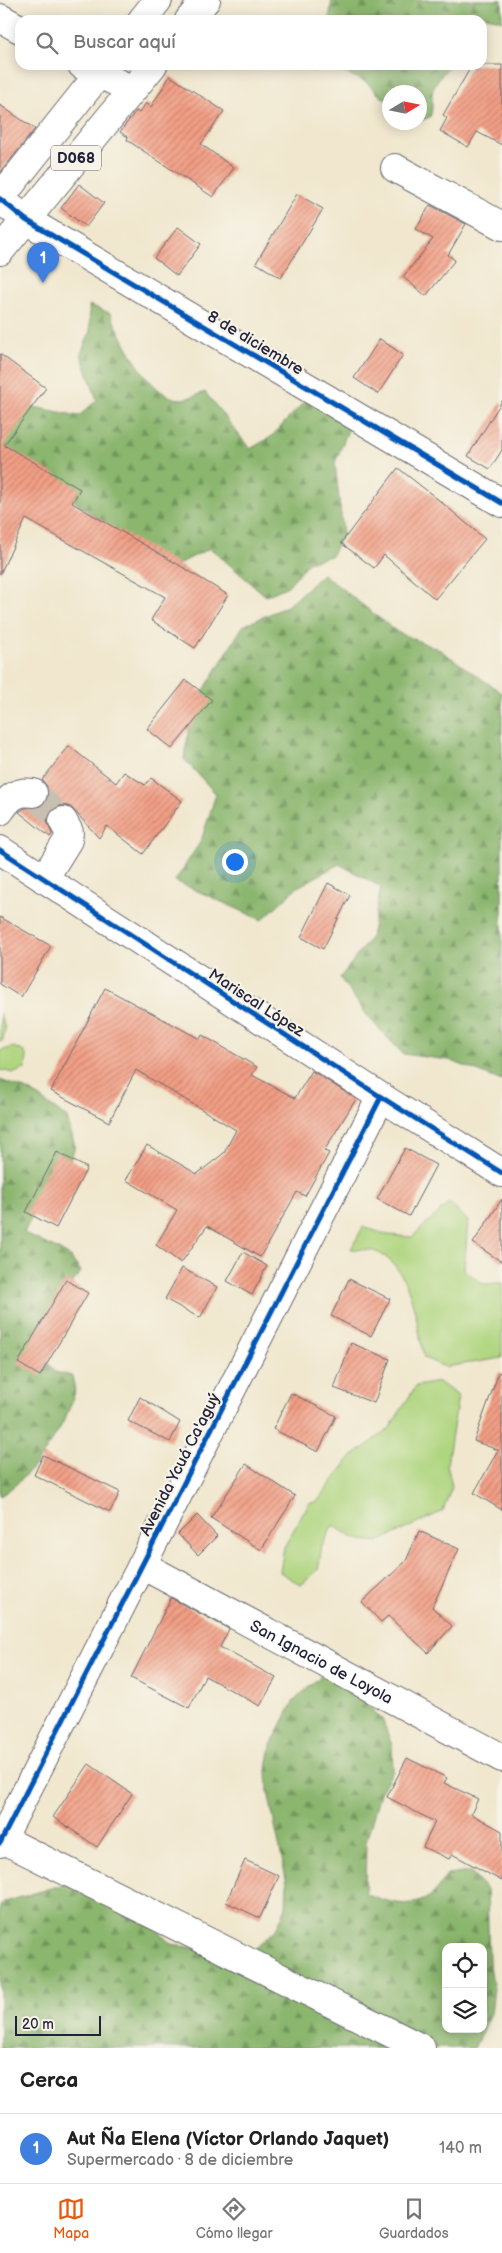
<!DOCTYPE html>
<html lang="es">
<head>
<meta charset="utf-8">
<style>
	:root { --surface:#fff; --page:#f6f6f6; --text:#222; --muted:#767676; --line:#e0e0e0; --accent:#ea580c }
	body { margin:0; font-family:"Balsamiq Sans",sans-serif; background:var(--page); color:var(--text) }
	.controls { position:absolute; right:15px; bottom:15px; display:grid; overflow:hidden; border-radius:10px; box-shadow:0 2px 12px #0003 }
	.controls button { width:45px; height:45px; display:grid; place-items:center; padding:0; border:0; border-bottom:1px solid var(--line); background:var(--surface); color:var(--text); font:25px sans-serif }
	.compass { position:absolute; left:382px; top:85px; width:45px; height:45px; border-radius:50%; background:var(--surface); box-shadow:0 2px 12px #0003; rotate:80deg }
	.scale { position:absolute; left:15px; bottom:12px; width:86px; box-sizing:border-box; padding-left:5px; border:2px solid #22223b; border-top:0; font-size:14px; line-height:18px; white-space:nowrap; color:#22223b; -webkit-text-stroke:4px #f7f3e8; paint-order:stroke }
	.you { position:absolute; left:234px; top:861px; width:18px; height:18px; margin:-12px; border:4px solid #fff; border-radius:50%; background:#1a73e8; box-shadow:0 0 0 8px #1a73e833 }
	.badge { display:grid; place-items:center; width:32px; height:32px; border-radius:50%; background:var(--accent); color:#fff; font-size:16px; font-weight:700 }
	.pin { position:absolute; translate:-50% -41px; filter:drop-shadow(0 1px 2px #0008) }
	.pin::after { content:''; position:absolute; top:26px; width:18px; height:15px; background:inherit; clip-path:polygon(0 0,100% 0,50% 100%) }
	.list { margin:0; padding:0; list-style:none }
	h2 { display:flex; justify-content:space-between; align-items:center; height:65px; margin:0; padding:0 20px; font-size:21px }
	h2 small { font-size:16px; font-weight:400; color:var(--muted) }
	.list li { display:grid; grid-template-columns:32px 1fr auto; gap:15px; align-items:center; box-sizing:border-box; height:70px; padding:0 20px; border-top:1px solid var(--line) }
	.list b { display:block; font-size:19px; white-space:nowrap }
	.list p { margin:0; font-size:16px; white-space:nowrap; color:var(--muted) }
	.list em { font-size:16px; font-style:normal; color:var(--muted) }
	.icon { flex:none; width:28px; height:28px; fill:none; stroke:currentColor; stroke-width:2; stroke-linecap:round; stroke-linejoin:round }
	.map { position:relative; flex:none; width:502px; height:2048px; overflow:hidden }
	.search { position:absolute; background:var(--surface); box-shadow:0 2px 12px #0003; left:15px; right:15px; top:15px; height:55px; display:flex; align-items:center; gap:12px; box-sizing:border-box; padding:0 18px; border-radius:15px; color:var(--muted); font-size:19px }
	.sheet { height:135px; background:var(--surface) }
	nav { display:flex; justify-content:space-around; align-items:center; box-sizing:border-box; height:70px; border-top:1px solid var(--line); background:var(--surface); font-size:14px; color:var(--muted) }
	nav a { display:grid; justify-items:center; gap:2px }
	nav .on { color:var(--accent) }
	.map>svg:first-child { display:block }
	.green { fill:#afd57f; stroke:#687c5d }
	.forest { fill:url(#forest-firs); stroke:#566c54; fill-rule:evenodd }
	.building { fill:url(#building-hatch) }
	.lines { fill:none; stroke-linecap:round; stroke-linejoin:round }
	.minor-tunnel { stroke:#c7c0b1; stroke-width:28; stroke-dasharray:28 14; stroke-linecap:butt }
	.minor-casing { stroke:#6a676e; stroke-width:30 }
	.major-casing { stroke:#6a676e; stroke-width:30 }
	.minor { stroke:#fff; stroke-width:28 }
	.major { stroke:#fff; stroke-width:28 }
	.cycleway-casing { stroke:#f7f3e8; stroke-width:8 }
	.cycleway { stroke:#0057b8; stroke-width:5 }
	.labels { text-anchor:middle; stroke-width:4.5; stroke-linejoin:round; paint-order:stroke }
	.shield { fill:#f7f3e8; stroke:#62616f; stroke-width:1 }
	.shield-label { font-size:15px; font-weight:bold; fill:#22223b }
	.street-label { font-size:16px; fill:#22223b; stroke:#f7f3e8 }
</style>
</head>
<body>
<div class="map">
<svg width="502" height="2048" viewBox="0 0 502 2048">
	<defs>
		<pattern id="forest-firs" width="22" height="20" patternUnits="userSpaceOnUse" patternTransform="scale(1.25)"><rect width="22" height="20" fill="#8bb66e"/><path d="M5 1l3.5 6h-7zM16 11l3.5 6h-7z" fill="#71945c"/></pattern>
		<pattern id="building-hatch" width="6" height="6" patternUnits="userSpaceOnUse" patternTransform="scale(1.25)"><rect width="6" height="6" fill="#f39f85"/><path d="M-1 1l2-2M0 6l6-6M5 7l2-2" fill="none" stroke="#c4816e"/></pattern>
	</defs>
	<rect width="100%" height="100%" fill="#f7f3e8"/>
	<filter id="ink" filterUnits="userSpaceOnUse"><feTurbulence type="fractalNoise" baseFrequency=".02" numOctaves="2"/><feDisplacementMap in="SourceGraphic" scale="10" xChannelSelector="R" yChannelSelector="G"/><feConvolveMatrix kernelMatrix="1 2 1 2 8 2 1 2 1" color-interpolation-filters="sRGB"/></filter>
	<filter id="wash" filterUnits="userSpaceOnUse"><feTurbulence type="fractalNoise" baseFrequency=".0096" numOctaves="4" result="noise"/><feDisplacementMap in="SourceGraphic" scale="20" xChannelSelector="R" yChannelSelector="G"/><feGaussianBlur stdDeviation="1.12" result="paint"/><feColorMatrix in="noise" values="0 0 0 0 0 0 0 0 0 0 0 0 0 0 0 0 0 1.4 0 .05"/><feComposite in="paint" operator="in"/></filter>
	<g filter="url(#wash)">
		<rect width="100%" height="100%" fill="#f0e7ce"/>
		<g class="green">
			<polygon points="0,1013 5,1028 3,1040 0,1042"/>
			<polygon points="14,1047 24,1052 27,1057 25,1069 14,1073 0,1070 0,1051"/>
			<path d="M449 1203 468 1221 464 1270 483 1284 502 1283V1358L445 1367 424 1358C417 1324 412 1264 374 1251 367 1249 358 1250 351 1249L363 1227 388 1235 412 1237Z"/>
			<polygon points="439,1382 458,1396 447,1464 452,1487 443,1511 378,1542 355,1539 333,1525 322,1546 318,1570 301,1585 280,1572 284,1547 309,1503 317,1502 350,1458 389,1429 416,1386"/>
		</g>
		<g class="forest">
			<polygon points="332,0 502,0 502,21 483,15 476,20 329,20"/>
			<path d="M306 65H451C443 73 432 84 432 96 432 104 433 108 430 117L420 121V92H390L389 100C377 97 374 87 364 81 353 75 344 75 334 66L312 71Z"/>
			<path d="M89 305 110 313C123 338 149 401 183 399 190 398 199 394 205 392L250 449 271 437 304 402 332 403 352 420 335 463 343 534 331 556 308 562 288 586 266 596 210 548 169 569 0 448V410L9 402 79 416 97 400 81 354 90 332Z"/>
			<polygon points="323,574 397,632 440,650 502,693 502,1081 449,1060 403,1054 369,1018 340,978 371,937 381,887 339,864 296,888 262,920 175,881 201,841 216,794 184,759 192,710 243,626 287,606"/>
			<path d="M0 1080 30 1091 67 1118 75 1146 60 1190 33 1214 24 1233 67 1254 81 1271 47 1318 39 1351 55 1372 72 1376C73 1382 76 1390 74 1395 64 1430 31 1478 0 1496Z"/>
			<path d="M329 1668 382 1719 392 1745 393 1771 380 1793 366 1842 365 1893C386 1902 412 1911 433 1894 438 1889 443 1881 447 1875L470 1872 487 1890 489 1962 494 1988 491 2014 474 2048H0V1905L5 1902 74 1881 154 1927 172 1944 220 1953 241 1962 276 1929 286 1907 287 1883 268 1792 267 1769 271 1745 293 1702ZM446 1947H483V2029H446Z"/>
		</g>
		<g id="blocks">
			<g class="building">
				<polygon points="472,65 502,65 502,145 477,132 468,147 440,131 447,118 443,115"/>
				<polygon points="170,76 224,111 201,144 234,168 213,197 127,140 128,137 120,132 136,111 139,113 146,103 151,107"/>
				<polygon points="0,105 35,129 0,173"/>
				<polygon points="79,184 104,203 86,227 61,208"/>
				<polygon points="297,194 323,209 281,278 256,263"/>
				<polygon points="430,205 466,224 448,255 455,260 426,296 403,277 433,239 416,229"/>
				<polygon points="178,227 201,244 177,276 154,258"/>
				<polygon points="380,339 403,355 378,394 354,378"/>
				<polygon points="0,354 46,388 4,445 80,489 72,503 174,562 228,595 195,648 151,620 165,597 26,519 0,574"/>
				<polygon points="502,401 502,450 490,469 468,456"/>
				<polygon points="398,468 440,501 485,539 435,599 384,555 374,568 341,543"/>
				<polygon points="186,680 212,700 172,749 147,729"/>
				<polygon points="69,746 116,783 124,772 145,785 151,778 182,801 143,854 107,826 99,838 71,807 63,805 55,808 50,812 47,821 52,834 50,837 19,812 25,808 39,807 45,803 49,794 47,786 42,780"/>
				<polygon points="328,883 350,895 323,949 301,937"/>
				<polygon points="0,917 51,946 21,997 0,984"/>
				<polygon points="105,988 200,1039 202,1035 257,1067 252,1075 295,1098 312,1071 356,1099 324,1151 329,1153 305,1196 297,1192 260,1257 207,1226 181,1263 156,1245 177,1210 126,1180 147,1145 197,1174 224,1153 236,1130 136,1070 109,1122 51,1091"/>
				<polygon points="405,1148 436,1165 409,1216 377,1199"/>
				<polygon points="57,1152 87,1168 56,1228 26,1212"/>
				<polygon points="502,1199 502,1262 473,1243"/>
				<polygon points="243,1252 267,1266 252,1295 227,1281"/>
				<polygon points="182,1268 217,1287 200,1318 165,1299"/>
				<polygon points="349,1279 390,1299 371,1336 331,1316"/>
				<polygon points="66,1280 88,1293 40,1376 18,1363"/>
				<polygon points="351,1343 390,1359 374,1403 334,1388"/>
				<polygon points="499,1372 502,1373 502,1510 474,1493 498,1450 474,1441"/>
				<polygon points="291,1393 336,1416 318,1452 273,1429"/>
				<polygon points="140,1397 180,1422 170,1442 128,1421"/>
				<polygon points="43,1455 120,1492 110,1512 34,1475"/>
				<polygon points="246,1464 295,1496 261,1550 211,1518"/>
				<polygon points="197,1515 217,1536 198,1555 178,1534"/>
				<polygon points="419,1531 459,1549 432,1607 452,1626 428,1653 388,1616 381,1622 362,1602 406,1561"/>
				<polygon points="171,1598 229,1629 220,1647 276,1678 260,1706 205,1676 189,1708 131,1678"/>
				<polygon points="407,1758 447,1778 444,1783 478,1799 471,1814 502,1831 502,1881 452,1854 449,1859 423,1847 435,1822 387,1797"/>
				<polygon points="89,1764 132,1794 97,1847 53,1817"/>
				<polygon points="245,1860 279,1876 260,1918 226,1902"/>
			</g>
		</g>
	</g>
	<g filter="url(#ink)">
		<use href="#blocks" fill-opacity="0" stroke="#6a676e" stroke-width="1"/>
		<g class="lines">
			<polyline class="minor-tunnel" points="33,793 63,821"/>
			<g class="minor-casing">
				<g id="minor">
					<polyline points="0,18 20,29"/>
					<polyline points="82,65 132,90"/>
					<polyline points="395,168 502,226"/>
					<polyline points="0,199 26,220 502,503"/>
					<path d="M0 811C9 798 17 790 33 793"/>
					<polyline points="0,850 381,1097 502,1173"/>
					<polyline points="44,879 68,840 69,832 63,821"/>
					<path id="s1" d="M142 1565 502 1758"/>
					<polyline points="0,1838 421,2048"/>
					<polyline points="0,1843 381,1097"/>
				</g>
			</g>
			<g class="major-casing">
				<g id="major">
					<polyline points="142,20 158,0"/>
					<polyline points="189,20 206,0"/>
					<polyline points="0,198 106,65"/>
					<polyline points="0,251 153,65"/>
				</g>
			</g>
			<use href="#minor" class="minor"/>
			<use href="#major" class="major"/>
			<g class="cycleway-casing">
				<g id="cycleway">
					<polyline points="0,199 26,220 502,503"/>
					<polyline points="0,850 381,1097 502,1173"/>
					<polyline points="0,1843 381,1097"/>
				</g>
			</g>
			<use href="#cycleway" class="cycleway"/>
		</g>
	</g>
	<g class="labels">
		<rect class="shield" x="51" y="145.5" width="50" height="25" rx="4"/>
		<g class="shield-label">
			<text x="76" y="163">D068</text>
		</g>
		<g class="street-label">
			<text transform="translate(256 342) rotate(31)" y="6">8 de diciembre</text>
			<text transform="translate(257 1002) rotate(33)" y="6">Mariscal López</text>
			<text transform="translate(179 1464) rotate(-63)" y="6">Avenida Ycuá Ca'aguý</text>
			<text dy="6" stroke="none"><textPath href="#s1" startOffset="204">San Ignacio de Loyola</textPath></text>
		</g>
	</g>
</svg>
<div class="controls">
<button><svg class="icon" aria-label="locate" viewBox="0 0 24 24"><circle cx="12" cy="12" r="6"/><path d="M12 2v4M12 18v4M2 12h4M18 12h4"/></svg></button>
<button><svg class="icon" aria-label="layers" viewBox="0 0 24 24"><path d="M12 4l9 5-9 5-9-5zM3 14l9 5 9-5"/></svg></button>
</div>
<svg class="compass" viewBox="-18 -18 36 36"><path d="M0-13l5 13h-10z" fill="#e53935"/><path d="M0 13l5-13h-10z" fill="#767676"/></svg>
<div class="scale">20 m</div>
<div class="you"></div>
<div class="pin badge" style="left:43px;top:283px;background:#3f7fe0">1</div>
<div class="search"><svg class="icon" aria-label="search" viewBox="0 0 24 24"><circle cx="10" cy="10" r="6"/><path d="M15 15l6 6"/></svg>Buscar aquí</div>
</div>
<section class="sheet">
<h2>Cerca<small></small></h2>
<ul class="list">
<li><span class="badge" style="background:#3f7fe0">1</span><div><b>Aut Ña Elena (Víctor Orlando Jaquet)</b><p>Supermercado · 8 de diciembre</p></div><em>140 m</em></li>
</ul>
</section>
<nav>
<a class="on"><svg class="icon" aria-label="map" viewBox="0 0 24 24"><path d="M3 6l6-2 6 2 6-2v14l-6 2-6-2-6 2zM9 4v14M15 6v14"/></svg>Mapa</a>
<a><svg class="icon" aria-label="directions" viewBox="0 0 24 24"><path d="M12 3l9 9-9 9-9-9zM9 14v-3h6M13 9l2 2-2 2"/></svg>Cómo llegar</a>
<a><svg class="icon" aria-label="saved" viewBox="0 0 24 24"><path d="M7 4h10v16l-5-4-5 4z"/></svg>Guardados</a>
</nav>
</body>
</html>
